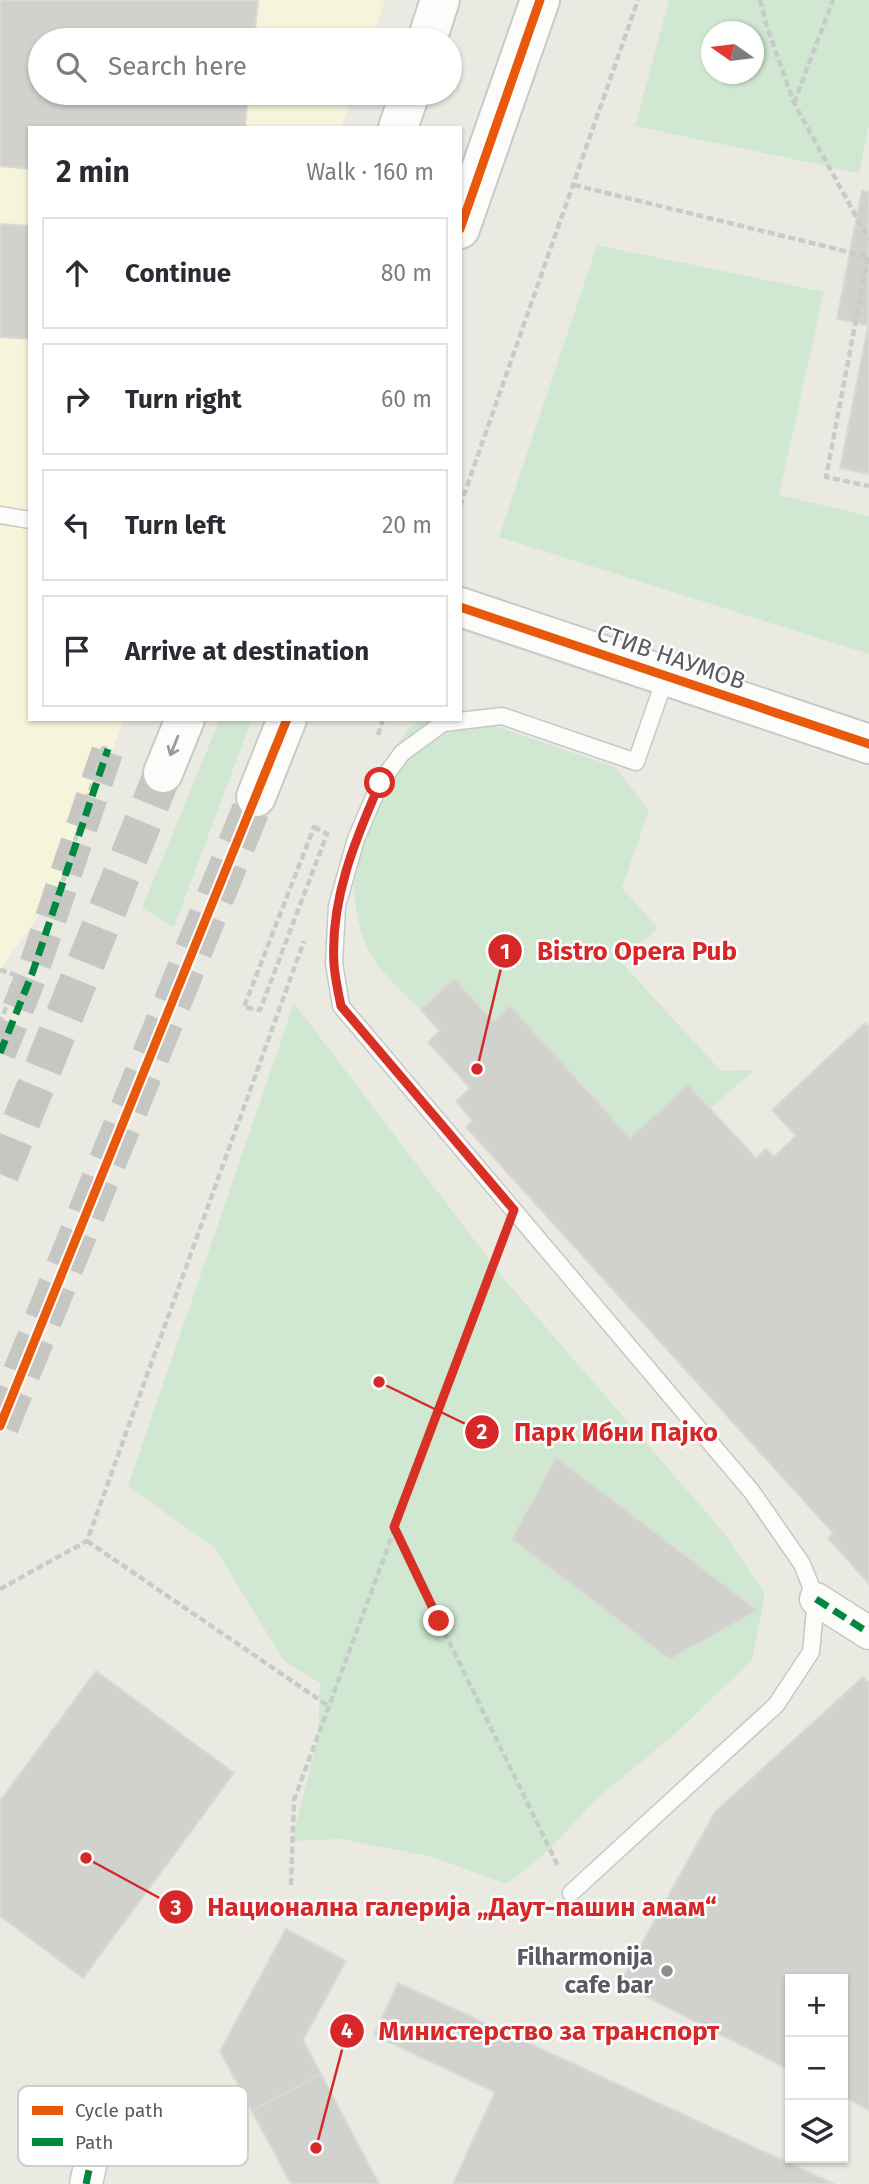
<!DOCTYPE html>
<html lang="en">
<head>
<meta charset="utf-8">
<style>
	:root { --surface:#fff; --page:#f2f2f3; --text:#2b2b33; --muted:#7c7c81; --line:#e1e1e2 }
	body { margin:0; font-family:"Fira Sans",sans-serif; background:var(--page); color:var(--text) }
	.controls { position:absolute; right:21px; bottom:21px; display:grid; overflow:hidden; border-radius:0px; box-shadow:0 2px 5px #0004 }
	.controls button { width:63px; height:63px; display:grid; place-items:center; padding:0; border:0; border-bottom:2px solid var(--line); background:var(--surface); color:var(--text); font:35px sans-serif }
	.compass { position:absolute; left:701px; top:21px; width:63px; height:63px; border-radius:50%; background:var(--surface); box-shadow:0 2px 5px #0004; rotate:284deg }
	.stop { position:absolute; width:21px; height:21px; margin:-16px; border:5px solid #d93025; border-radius:50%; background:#fff }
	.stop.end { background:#d93025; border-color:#fff; box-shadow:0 2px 7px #0008 }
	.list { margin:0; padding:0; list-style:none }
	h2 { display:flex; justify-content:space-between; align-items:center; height:91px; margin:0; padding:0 28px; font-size:30px }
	h2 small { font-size:23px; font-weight:400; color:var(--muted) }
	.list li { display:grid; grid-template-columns:46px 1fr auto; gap:21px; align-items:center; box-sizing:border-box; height:112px; margin:0 14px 14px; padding:0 14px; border:2px solid var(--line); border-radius:0px }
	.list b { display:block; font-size:26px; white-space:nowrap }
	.list em { font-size:23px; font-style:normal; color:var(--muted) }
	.icon { flex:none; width:38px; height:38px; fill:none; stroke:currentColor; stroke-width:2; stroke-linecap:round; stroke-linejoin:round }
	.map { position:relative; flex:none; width:869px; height:2184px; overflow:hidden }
	.search { position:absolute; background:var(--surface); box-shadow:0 2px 5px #0004; left:28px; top:28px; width:434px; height:77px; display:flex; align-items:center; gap:18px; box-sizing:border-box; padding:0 24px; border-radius:38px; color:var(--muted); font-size:26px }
	.panel { position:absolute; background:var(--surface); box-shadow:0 2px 5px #0004; left:28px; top:126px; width:434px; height:595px; border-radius:0px }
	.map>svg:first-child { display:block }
	.commercial { fill:#f6f4da }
	.green { fill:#d0e8d1; fill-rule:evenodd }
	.building { fill:#d1d1cd; stroke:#dad9d2; stroke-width:2 }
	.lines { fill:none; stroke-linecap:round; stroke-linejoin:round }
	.street-tunnel { stroke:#c6c6c3; stroke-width:32; stroke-dasharray:32 16; stroke-linecap:butt }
	.secondary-tunnel { stroke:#c6c6c3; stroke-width:38; stroke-dasharray:38 19; stroke-linecap:butt }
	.lane-casing { stroke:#c7c7c6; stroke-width:19 }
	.street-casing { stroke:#c7c7c6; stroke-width:35 }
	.secondary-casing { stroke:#c9c9c9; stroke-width:42 }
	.path { stroke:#c6ccca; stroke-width:4.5; stroke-dasharray:7 3.5; stroke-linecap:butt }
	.lane { stroke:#fcfcfb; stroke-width:16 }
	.street { stroke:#fcfcfb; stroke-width:32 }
	.secondary { stroke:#fcfcfb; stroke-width:38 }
	.quiet { stroke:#00873e; stroke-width:7; stroke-dasharray:14 7; stroke-linecap:butt }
	.cycleway-casing { stroke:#fff; stroke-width:13 }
	.cycleway { stroke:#e8590c; stroke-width:9 }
	.oneway { stroke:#9a9b9f }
	.route { stroke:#d93025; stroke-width:9 }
	.poi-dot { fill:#8c8d8f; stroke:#fff; stroke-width:2.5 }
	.labels { text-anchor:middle; stroke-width:5; stroke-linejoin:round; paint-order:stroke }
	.street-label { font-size:24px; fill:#595b62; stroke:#fff }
	.poi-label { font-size:24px; font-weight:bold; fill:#595b62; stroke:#fff; text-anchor:end }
	.key { fill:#fff; stroke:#cdced0; stroke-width:2 }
	.key-label { font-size:19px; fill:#595b62 }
	.leader { fill:none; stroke:#d62828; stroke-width:2.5 }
	.callout-dot { fill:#d62828; stroke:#fff; stroke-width:2.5 }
	.mark-label { font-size:21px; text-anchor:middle; font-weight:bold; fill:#fff }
	.callout-label { font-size:26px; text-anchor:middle; font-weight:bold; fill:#d62828; stroke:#fff; stroke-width:5; stroke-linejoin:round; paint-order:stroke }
</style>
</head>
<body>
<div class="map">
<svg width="869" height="2184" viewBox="0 0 869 2184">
	<rect width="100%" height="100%" fill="#eaeae3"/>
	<polygon class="commercial" points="0,0 385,0 371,40 40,40 40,93 353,93 341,128 30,128 30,719 124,719 63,881 0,970"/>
	<g class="green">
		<path d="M669 0H869V125L859 173 635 126ZM712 32H754V74H712Z"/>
		<polygon points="597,245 824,292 779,495 869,516 869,654 499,537"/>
		<path d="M460 714 615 767 649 810 622 888 658 928 621 962 721 1071 754 1070 710 1109 688 1085 630 1138 511 1007 494 1022 454 979 421 1010C400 989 374 968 364 940 358 924 355 905 354 887 353 852 387 739 418 721 428 715 449 719 460 719Z"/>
		<polygon points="220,719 252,719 174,927 142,908"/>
		<polygon points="294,1003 504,1279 724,1533 765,1594 752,1660 677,1732 595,1800 550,1849 507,1884 429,1856 341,1839 292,1841 318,1736 320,1683 284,1661 215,1548 128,1486"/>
	</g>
	<g class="building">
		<polygon points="0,0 258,0 254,40 40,40 40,93 248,93 245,128 30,128 30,169 0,166"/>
		<polygon points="862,190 869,192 868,325 837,319"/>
		<polygon points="0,224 30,226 30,339 0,337"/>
		<polygon points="869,321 869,474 840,468"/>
		<polygon points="454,979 494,1022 510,1006 630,1138 688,1085 756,1158 766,1149 774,1157 796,1136 772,1110 865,1023 869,1027 869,1584 828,1538 833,1533 466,1127 473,1121 456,1101 470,1088 428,1042 440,1031 421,1010"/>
		<polygon points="556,1458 757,1610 670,1659 512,1539"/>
		<polygon points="96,1671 234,1773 83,1978 0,1916 0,1801"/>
		<polygon points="863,1677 869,1683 869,2110 843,2096 843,1979 790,1979 790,2070 620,1983 715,1812"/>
		<polygon points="286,1929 346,1961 303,2040 321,2074 252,2111 220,2051"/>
		<polygon points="398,1983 834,2184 453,2184 495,2092 374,2035"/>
		<polygon points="321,2074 379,2184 291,2184 252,2111"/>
	</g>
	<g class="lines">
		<polyline class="street-tunnel" points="0,1053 32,974 108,749"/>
		<g class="secondary-tunnel">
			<polyline points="0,1174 163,773"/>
			<polyline points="0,1426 256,797"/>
		</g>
		<g class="lane-casing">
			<g id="lane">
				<polyline points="0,515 30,520"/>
				<polyline points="571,1893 776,1705 811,1652 816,1599 802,1564 752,1492 341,1006 334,963 337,906 356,839 380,783 402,753 443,723 502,716 636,762 666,676"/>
				<polyline points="34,2097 91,2161"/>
			</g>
		</g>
		<g class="street-casing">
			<g id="street">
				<polyline points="816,1599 869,1633"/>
				<polyline points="86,2184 91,2161"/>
			</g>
		</g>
		<g class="secondary-casing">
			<g id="secondary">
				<polyline points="427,40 440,0"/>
				<polyline points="398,128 410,93"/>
				<polyline points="460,229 540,0"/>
				<polyline points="460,607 869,744"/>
				<polyline points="163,773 185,719"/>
				<polyline points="256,797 287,719"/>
			</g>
		</g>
		<g class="path">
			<polyline points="760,0 767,27 794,103 869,240"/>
			<polyline points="794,103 833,0"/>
			<polyline points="574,185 869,257"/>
			<polyline points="868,257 826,477 869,486"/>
			<polyline points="460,506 638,0"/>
			<polyline points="378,735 383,719"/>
			<polygon points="314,827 327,834 260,1010 244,1007"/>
			<polyline points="63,881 103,748 108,749"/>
			<polyline points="0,970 18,976 0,1023"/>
			<polyline points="394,1528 558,1866"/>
			<polyline points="87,1541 330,1707"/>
			<polyline points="0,1589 87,1541 304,941"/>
			<polyline points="291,1885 294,1800 502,1240"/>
		</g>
		<use href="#lane" class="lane"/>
		<use href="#street" class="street"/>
		<use href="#secondary" class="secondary"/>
		<g class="quiet">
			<polyline points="0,1053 32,974 108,749"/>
			<polyline points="816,1599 869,1633"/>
			<polyline points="86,2184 91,2161"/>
		</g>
		<g class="cycleway-casing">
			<g id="cycleway">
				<polyline points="460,229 540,0"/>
				<polyline points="460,607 869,744"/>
				<polyline points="0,1426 287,719"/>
			</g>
		</g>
		<use href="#cycleway" class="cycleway"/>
	</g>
	<defs><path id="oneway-shaft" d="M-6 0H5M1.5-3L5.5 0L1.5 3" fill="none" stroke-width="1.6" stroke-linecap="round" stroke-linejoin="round" transform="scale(1.75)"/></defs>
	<use class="oneway" href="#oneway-shaft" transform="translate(174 746) rotate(112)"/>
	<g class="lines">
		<path class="route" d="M380 783C355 840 330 900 334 964 335 978 338 992 341 1006L514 1210 394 1527 439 1621"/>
	</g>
	<circle class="poi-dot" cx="667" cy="1971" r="7"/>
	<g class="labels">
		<g class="street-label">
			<text transform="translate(671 657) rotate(19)" y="8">СТИВ НАУМОВ</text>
		</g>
		<g class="poi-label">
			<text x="653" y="1965">Filharmonija<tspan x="653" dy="28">cafe bar</tspan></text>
		</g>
	</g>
	<rect x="18" y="2086" width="230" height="80" rx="10" class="key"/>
	<rect x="32" y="2106" width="31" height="9" fill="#e8590c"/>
	<rect x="32" y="2138" width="31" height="8" fill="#00873e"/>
	<g class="key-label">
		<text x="75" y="2117">Cycle path</text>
		<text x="75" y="2149">Path</text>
	</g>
	<path class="leader" d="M477 1069L505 951M379 1382L482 1432M86 1858L176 1907M316 2148L347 2031"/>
	<g class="callout-dot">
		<circle cx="477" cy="1069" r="7"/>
		<circle cx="379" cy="1382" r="7"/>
		<circle cx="86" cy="1858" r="7"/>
		<circle cx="316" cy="2148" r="7"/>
		<circle cx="505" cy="951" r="18"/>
		<circle cx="482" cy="1432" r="18"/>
		<circle cx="176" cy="1907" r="18"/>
		<circle cx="347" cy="2031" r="18"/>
	</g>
	<g class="mark-label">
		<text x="505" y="959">1</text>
		<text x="482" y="1439">2</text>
		<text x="176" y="1915">3</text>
		<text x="347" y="2038">4</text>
	</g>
	<g class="callout-label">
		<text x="637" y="960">Bistro Opera Pub</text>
		<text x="616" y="1441">Парк Ибни Пајко</text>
		<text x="462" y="1916">Национална галерија „Даут-пашин амам“</text>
		<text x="549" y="2040">Министерство за транспорт</text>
	</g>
</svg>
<div class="controls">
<button>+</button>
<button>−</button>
<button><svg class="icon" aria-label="layers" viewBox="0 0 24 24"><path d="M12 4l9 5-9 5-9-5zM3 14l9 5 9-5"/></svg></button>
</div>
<svg class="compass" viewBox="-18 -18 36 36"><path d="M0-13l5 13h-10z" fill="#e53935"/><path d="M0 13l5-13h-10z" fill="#7c7c81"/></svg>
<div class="stop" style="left:380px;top:783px"></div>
<div class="stop end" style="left:439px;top:1621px"></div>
<div class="search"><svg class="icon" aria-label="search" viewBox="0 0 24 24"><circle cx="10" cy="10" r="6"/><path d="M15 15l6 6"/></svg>Search here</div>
<section class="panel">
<h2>2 min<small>Walk · 160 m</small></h2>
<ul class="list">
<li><svg class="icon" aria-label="ahead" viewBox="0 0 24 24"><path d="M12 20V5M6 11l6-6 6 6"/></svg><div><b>Continue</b></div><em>80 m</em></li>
<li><svg class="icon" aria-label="right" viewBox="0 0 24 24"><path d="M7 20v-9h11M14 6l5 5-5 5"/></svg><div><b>Turn right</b></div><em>60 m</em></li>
<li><svg class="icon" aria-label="left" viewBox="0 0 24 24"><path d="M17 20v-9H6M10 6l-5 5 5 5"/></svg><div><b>Turn left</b></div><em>20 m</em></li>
<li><svg class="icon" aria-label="arrive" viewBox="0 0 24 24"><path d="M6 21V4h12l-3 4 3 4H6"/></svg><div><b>Arrive at destination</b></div></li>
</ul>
</section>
</div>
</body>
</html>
